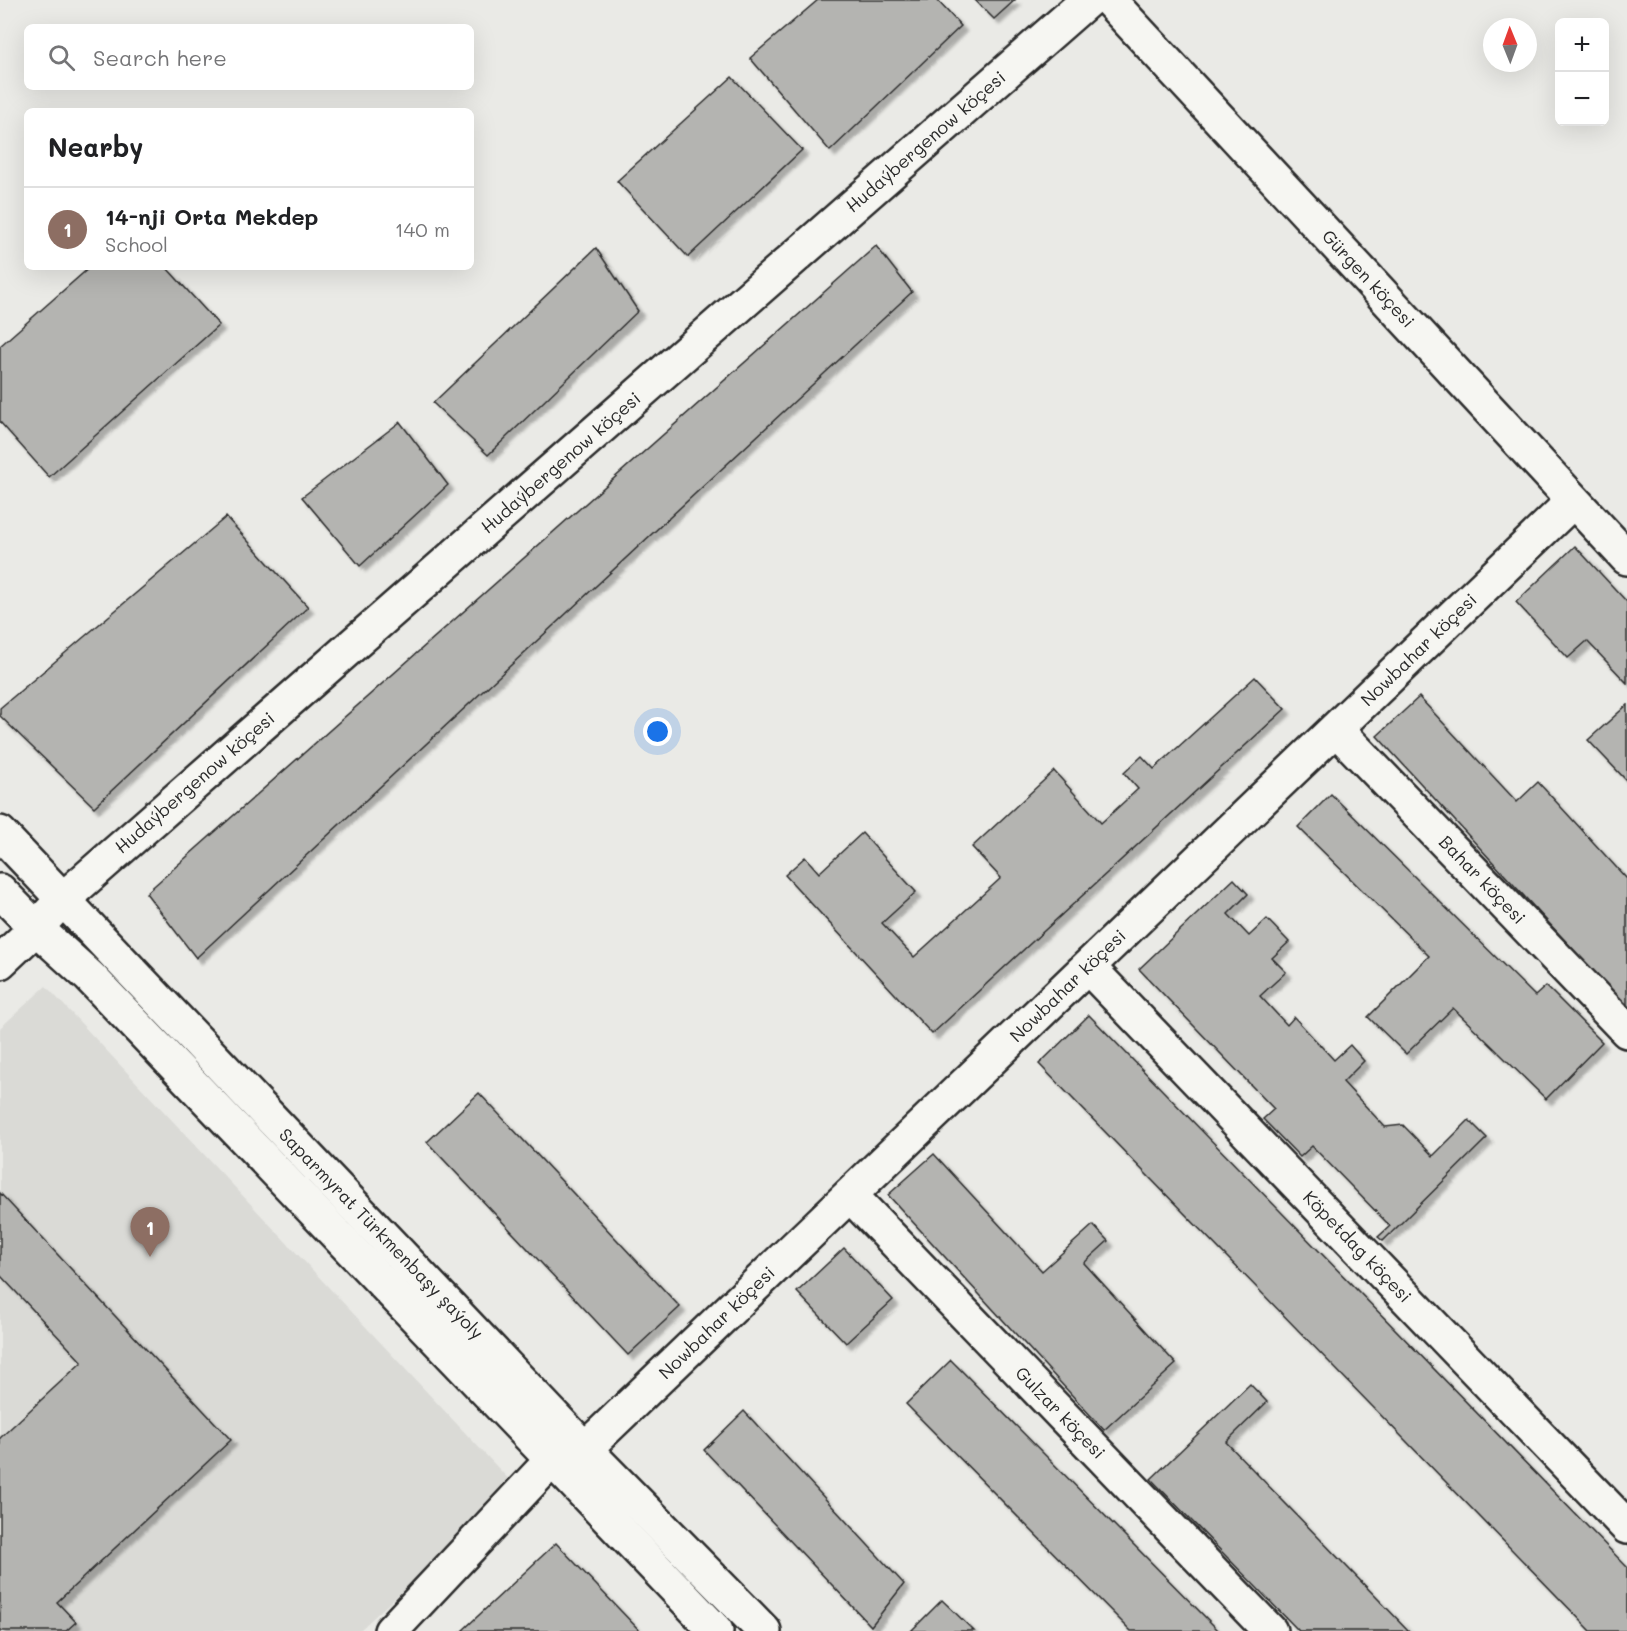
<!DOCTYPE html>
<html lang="en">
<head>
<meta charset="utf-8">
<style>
	:root { --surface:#fff; --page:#f2f2f2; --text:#202124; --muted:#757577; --line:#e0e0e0; --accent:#7c3aed }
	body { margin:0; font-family:Mali,sans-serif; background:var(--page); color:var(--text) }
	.controls { position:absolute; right:18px; top:18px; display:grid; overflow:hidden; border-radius:9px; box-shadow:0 6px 24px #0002 }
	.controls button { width:54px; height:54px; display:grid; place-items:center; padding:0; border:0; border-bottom:2px solid var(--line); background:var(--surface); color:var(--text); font:30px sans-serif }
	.compass { position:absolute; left:1483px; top:18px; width:54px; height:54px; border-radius:50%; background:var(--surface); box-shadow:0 6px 24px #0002; rotate:359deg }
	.you { position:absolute; left:658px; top:732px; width:21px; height:21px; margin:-15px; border:4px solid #fff; border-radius:50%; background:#1a73e8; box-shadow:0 0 0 9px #1a73e833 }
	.badge { display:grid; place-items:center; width:39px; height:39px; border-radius:50%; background:var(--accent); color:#fff; font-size:20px; font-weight:700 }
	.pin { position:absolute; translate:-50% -50px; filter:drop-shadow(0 2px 3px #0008) }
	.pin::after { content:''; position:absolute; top:32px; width:21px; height:18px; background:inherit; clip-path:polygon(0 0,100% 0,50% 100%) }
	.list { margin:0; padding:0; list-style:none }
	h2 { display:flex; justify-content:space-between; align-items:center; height:78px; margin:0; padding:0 24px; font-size:26px }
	h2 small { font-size:20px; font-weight:400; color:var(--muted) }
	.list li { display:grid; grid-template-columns:39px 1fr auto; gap:18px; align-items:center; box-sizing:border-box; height:84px; padding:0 24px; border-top:2px solid var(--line) }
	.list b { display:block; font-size:22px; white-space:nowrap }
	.list p { margin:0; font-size:20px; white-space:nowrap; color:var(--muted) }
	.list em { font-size:20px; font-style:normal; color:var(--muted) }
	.icon { flex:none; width:33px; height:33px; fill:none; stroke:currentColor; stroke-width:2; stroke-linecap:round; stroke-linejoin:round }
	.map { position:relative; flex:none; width:1627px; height:1631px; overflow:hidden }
	.search { position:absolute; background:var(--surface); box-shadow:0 6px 24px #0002; left:24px; top:24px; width:450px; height:66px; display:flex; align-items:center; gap:15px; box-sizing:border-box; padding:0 21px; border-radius:9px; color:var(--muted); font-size:22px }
	.panel { position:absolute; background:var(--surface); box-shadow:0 6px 24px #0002; left:24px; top:108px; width:450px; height:162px; border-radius:9px }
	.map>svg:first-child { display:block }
	.built { fill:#dadad6 }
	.building { fill:#b4b4b1; stroke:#2b2b2b; stroke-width:1.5; filter:url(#shadow) }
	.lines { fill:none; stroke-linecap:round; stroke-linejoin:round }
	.minor-casing { stroke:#2b2b2b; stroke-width:38 }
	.major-casing { stroke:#2b2b2b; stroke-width:38 }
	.minor { stroke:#f6f6f2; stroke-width:33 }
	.major { stroke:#f6f6f2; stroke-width:33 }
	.labels { text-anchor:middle; stroke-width:4.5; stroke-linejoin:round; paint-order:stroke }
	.street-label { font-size:18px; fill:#2b2b2b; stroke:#f6f6f2 }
</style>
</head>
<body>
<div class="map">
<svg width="1627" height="1631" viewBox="0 0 1627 1631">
	<defs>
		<filter id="shadow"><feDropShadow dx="5.5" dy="5.5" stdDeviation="1.5" flood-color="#0004"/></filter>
	</defs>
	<rect width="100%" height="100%" fill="#eaeae6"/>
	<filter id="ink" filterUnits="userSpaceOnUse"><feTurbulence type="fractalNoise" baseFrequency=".0167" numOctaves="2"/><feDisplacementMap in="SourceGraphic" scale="12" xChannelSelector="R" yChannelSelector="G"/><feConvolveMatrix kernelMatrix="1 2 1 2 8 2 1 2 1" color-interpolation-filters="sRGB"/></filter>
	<g filter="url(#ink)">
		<polygon class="built" points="46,986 515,1486 359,1631 0,1631 0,1028"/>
		<g class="building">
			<polygon points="818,0 937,0 961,26 830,151 750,58"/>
			<polygon points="975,0 1015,0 994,19"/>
			<polygon points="732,77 802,150 688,257 617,181"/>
			<polygon points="876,246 912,292 196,958 146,893"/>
			<polygon points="596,248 638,311 488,455 433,403"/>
			<polygon points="90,267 166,267 219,325 49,477 0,422 0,346"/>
			<polygon points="400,422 448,485 360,566 302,497"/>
			<polygon points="226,517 308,607 94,807 0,716 0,708"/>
			<polygon points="1575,546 1627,602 1627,683 1587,641 1568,658 1516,602"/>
			<polygon points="1255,677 1285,709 932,1034 785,875 805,857 819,873 862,833 916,892 882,923 914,957 1001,878 972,847 1054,771 1101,823 1138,789 1124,773 1142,756 1154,769"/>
			<polygon points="1419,697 1517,802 1538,782 1627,879 1627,1008 1377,736"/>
			<polygon points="1627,705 1627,781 1588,740"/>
			<polygon points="1331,794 1535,996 1546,986 1602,1042 1546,1099 1453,1008 1406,1054 1368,1017 1429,956 1298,827"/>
			<polygon points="1234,879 1248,894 1228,914 1249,936 1267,919 1289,942 1272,958 1286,972 1260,996 1287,1025 1294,1017 1334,1060 1350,1045 1364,1061 1343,1082 1385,1127 1403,1125 1433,1156 1469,1120 1487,1138 1383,1241 1378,1237 1390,1226 1312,1146 1300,1157 1263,1119 1274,1109 1139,969"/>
			<polygon points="1089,1015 1627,1567 1627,1631 1591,1631 1039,1064"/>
			<polygon points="479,1093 680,1307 628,1355 427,1142"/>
			<polygon points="934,1154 1042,1271 1093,1225 1108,1241 1084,1263 1176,1364 1104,1430 888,1195"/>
			<polygon points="0,1193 231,1440 57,1602 76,1622 66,1631 0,1631 0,1438 82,1362 0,1275"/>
			<polygon points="844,1248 893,1300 846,1343 797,1292"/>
			<polygon points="951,1360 1219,1631 1131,1631 906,1404"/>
			<polygon points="1250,1384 1267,1402 1226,1442 1409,1631 1299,1631 1151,1479"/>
			<polygon points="744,1411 904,1584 871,1626 704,1450"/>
			<polygon points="556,1543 640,1631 462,1631"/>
			<polygon points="942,1600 974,1631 911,1631"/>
		</g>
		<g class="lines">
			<g class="minor-casing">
				<g id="minor">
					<polyline points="1109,0 1627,558"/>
					<polyline points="1336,729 1627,1031"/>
					<polyline points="0,962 36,928 63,899 1088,0"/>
					<polyline points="1088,967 1627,1527"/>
					<polyline points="850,1195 1270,1631"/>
					<polyline points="565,1468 1573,501"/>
					<polyline points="391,1631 552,1460"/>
				</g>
			</g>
			<g class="major-casing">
				<g id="major">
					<polyline points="0,833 585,1449 764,1631"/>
					<polyline points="0,891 36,928 90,977 716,1631"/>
				</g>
			</g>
			<use href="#minor" class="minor"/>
			<use href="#major" class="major"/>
		</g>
	</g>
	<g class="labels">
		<g class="street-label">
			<text transform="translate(926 142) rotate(-41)" y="6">Hudaýbergenow köçesi</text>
			<text transform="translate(1368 279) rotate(47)" y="6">Gürgen köçesi</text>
			<text transform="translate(561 463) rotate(-41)" y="6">Hudaýbergenow köçesi</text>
			<text transform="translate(1419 650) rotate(-44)" y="6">Nowbahar köçesi</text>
			<text transform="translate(195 783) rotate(-41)" y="6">Hudaýbergenow köçesi</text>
			<text transform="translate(1482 880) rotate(46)" y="6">Bahar köçesi</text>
			<text transform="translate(1068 986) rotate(-44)" y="6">Nowbahar köçesi</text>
			<text transform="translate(381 1234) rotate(46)" y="6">Saparmyrat Türkmenbaşy şaýoly</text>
			<text transform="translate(1357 1247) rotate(46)" y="6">Köpetdag köçesi</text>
			<text transform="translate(717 1323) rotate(-44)" y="6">Nowbahar köçesi</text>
			<text transform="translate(1060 1413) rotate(46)" y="6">Gulzar köçesi</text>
		</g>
	</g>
</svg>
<div class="controls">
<button>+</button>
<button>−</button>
</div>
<svg class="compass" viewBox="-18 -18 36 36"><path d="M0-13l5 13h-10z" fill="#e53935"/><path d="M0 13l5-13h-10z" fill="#757577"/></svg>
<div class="you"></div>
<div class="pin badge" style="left:150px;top:1257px;background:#8d6e63">1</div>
<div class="search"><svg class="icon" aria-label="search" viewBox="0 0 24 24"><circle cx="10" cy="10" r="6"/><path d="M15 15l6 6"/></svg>Search here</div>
<section class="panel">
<h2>Nearby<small></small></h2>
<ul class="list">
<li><span class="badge" style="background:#8d6e63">1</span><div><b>14-nji Orta Mekdep</b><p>School</p></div><em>140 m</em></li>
</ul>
</section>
</div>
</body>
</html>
